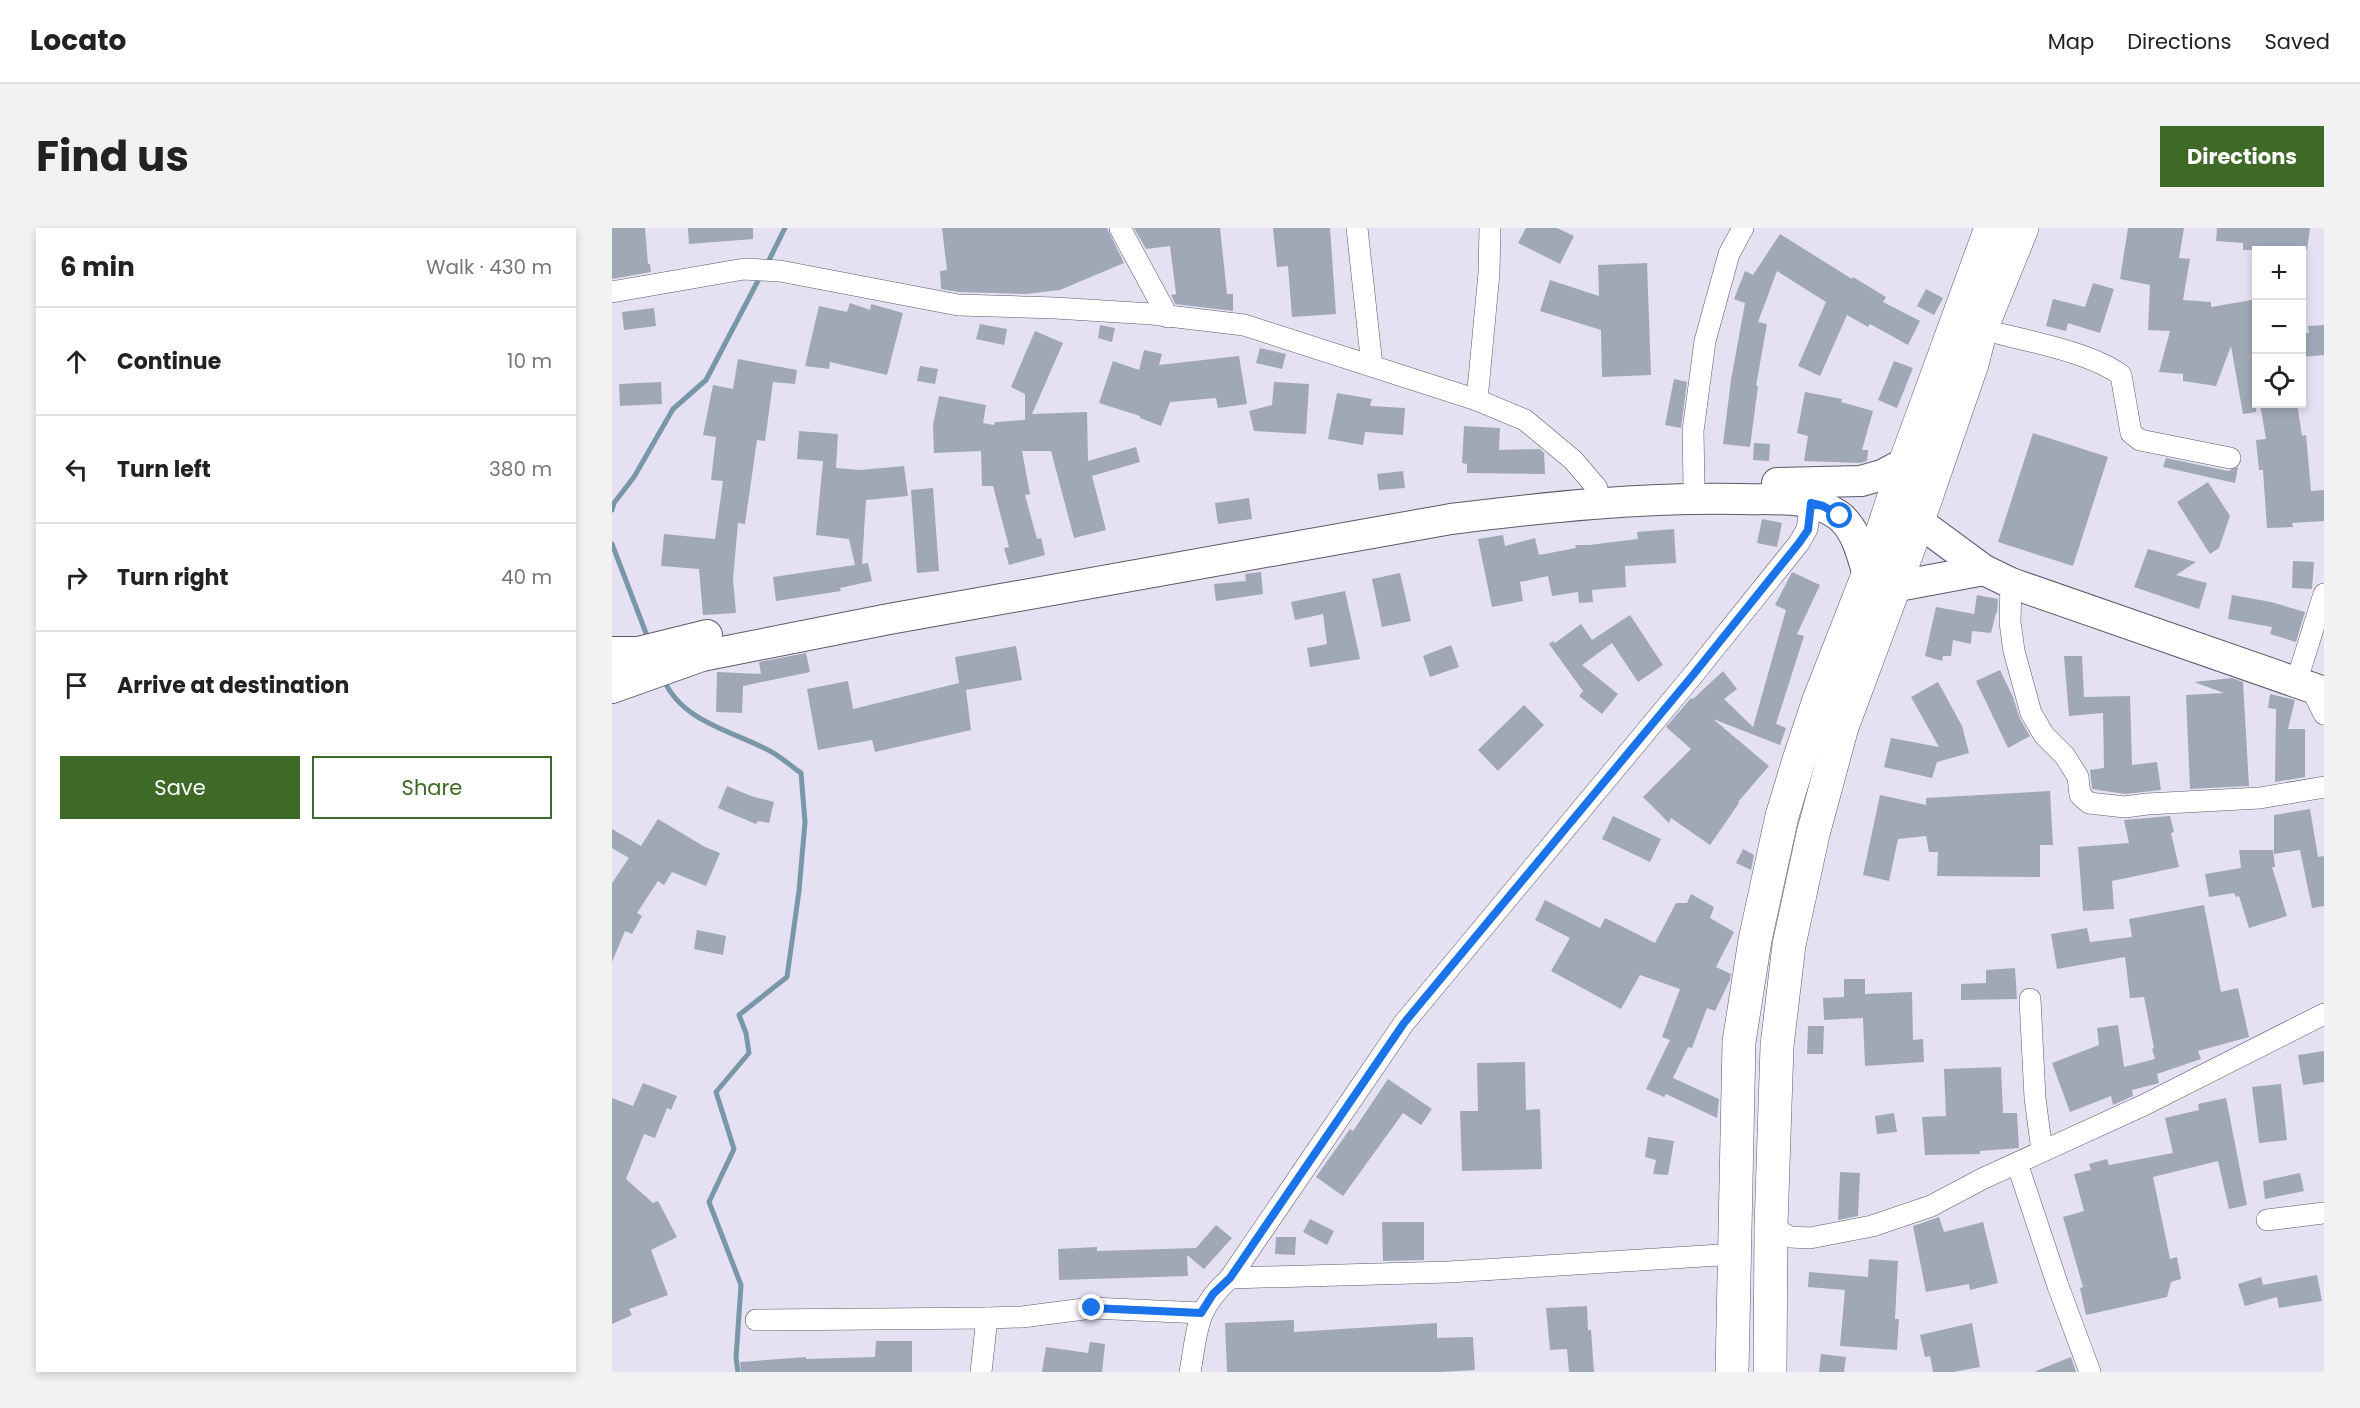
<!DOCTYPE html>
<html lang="en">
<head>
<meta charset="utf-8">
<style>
	:root { --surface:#fff; --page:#f2f2f2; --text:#222; --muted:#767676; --line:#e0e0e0; --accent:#3e6926 }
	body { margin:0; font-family:Poppins,sans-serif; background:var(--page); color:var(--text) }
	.controls { position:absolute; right:18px; top:18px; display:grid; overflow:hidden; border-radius:0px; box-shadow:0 3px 9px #0003 }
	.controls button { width:54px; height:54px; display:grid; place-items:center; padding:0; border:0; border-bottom:2px solid var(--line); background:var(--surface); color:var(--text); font:30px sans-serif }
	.stop { position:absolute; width:18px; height:18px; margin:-14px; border:4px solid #1a73e8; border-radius:50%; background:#fff }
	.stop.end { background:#1a73e8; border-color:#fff; box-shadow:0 2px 6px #0008 }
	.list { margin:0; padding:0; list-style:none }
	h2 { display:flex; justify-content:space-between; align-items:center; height:78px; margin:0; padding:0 24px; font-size:26px }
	h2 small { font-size:20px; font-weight:400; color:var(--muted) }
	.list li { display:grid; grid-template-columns:39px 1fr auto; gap:18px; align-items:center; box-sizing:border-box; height:108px; padding:0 24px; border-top:2px solid var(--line) }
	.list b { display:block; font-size:22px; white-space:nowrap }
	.list em { font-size:20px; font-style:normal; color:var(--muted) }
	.actions { display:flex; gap:12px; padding:18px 24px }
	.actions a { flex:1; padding:14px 0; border:2px solid var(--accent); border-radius:0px; text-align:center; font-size:21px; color:var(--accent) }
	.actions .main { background:var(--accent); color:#fff }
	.icon { flex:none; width:33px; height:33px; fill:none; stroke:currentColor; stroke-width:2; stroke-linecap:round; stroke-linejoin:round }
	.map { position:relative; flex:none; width:1712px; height:1144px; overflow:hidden; border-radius:0px }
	header { display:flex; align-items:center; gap:36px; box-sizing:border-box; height:84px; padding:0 30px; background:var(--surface); border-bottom:2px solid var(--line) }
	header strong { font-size:28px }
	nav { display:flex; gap:33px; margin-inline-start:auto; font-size:21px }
	.intro { display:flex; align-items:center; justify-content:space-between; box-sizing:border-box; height:144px; padding:0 36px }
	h1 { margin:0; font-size:42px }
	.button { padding:15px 27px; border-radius:0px; background:var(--accent); color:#fff; font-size:21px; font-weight:700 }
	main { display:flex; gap:36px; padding:0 36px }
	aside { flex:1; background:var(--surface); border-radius:0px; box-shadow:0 3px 9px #0003 }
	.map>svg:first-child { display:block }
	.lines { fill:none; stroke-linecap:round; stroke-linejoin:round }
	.stream { stroke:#7a97a7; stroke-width:5 }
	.building { fill:#a0a8b8 }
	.street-casing { stroke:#5e5969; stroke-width:22 }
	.secondary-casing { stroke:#5e5969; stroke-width:32 }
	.highway-casing { stroke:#5e5969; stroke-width:34 }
	.street { stroke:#fff; stroke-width:21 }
	.secondary { stroke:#fff; stroke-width:30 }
	.highway { stroke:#fff; stroke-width:33 }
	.route { stroke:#1a73e8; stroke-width:8 }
</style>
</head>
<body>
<header>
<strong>Locato</strong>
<nav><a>Map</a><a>Directions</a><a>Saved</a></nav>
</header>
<div class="intro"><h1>Find us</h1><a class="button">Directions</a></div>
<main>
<aside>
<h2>6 min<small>Walk · 430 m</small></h2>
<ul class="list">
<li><svg class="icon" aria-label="ahead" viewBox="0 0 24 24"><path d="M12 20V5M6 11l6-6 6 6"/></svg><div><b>Continue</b></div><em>10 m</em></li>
<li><svg class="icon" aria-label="left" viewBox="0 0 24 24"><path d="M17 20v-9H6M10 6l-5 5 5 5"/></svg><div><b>Turn left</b></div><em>380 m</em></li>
<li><svg class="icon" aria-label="right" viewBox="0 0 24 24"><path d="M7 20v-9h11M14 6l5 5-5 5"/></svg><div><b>Turn right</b></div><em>40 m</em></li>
<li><svg class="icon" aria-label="arrive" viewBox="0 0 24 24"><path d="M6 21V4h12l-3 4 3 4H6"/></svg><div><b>Arrive at destination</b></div></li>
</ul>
<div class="actions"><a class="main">Save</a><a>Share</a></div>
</aside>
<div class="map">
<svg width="1712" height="1144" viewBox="0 0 1712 1144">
	<rect width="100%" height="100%" fill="#e5e0f2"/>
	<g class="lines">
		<g class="stream">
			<polyline points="155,36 173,0"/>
			<polyline points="0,282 2,275 22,249 61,181 94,152 149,47"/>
			<polyline points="0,316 37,413"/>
			<path d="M52 452C70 494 121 503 158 523 169 529 179 538 189 545L193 594 187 663 175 749 127 787 134 805 137 825 104 864 122 921 97 974 129 1057 124 1130 126 1144"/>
		</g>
	</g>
	<g class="building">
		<polygon points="0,0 33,0 36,36 38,36 39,44 0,51"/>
		<polygon points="76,0 141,0 141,11 77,16"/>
		<polygon points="330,0 495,0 512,35 448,62 414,66 347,64 329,61 328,43 335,42"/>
		<polygon points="522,0 608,0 615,66 621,66 621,83 563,76 560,69 559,67 564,66 558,18 534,21"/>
		<polygon points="661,0 718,0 724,86 680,89 676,38 665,39"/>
		<polygon points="914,0 945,0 962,8 948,36 906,15"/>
		<polygon points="1516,0 1572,0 1567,30 1578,31 1571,72 1599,74 1599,79 1640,72 1644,97 1644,184 1631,186 1619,118 1604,158 1571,153 1571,146 1547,144 1558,103 1536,102 1538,57 1508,51"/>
		<polygon points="1605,0 1698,0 1695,22 1631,22 1631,15 1604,13"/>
		<polygon points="1168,6 1240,51 1241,49 1274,69 1271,74 1308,93 1296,117 1258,96 1256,99 1235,87 1208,148 1186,138 1214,74 1165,43 1146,94 1155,96 1144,158 1146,158 1138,219 1111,216 1119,152 1133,75 1122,71 1133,43 1141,47"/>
		<polygon points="1035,35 1039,147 990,149 989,102 928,83 938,52 987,68 986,37"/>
		<polygon points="1481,55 1502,61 1488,105 1456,95 1454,103 1434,98 1441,71 1473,79"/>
		<polygon points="1314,61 1331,70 1322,87 1305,78"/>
		<polygon points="238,75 258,82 259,76 291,85 275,147 218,134 217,141 193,138 207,78 235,84"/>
		<polygon points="42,80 44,98 12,102 10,84"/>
		<polygon points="368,96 395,101 392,117 364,111"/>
		<polygon points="488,97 503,100 500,114 486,110"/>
		<polygon points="1712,97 1712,127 1689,129 1689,105 1697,105 1696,98"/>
		<polygon points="423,103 451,115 420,186 475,184 476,233 524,219 528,234 480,248 494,302 462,310 439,223 410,223 418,266 413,267 425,311 429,310 433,327 397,337 392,320 397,319 381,258 370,258 369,223 322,225 321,197 327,168 374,177 371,195 382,197 383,194 413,192 413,166 399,159"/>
		<polygon points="648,120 674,126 670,141 644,135"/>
		<polygon points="532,122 550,126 547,137 627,128 635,176 606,180 604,170 558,174 549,198 528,190 528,188 487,175 501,133 527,142"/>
		<polygon points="126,131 185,142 183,156 161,154 153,213 145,212 133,296 126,295 121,351 124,385 91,387 87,341 49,338 52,306 103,311 111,253 99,252 104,209 91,207 101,157 121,161"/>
		<polygon points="1282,133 1301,140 1285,180 1266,172"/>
		<polygon points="308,138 326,141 323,156 305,153"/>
		<polygon points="1062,151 1075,154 1069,200 1053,197"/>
		<polygon points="49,154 50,176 8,178 7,156"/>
		<polygon points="662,154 697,156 694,206 642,203 637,183 660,177"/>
		<polygon points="1193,164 1230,171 1229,174 1261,183 1250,222 1256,222 1255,233 1248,235 1192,233 1196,208 1185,205"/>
		<polygon points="725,165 760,171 758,178 793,180 791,207 753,204 751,217 716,211"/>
		<polygon points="1648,176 1685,176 1690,208 1694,207 1699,263 1712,262 1712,293 1680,295 1681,299 1655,300 1651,242 1647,242 1644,212 1654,211"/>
		<polygon points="852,198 888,200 887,222 928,221 932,225 933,246 855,245 855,236 850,235"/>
		<polygon points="187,203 226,206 224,240 248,242 292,238 296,268 254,272 250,336 256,335 260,353 228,360 229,363 164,373 161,349 243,337 237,311 204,307 211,233 185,231"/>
		<polygon points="1421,205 1496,229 1461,338 1386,314"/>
		<polygon points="1142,215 1158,216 1157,233 1141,232"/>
		<polygon points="1554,230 1616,243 1626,239 1623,255 1551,239"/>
		<polygon points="791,243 793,260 767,262 765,246"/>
		<polygon points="1596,254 1618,288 1607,320 1598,326 1565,274"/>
		<polygon points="321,260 327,343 305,345 299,262"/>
		<polygon points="637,270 640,291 606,296 603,275"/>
		<polygon points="1150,291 1170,295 1165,319 1145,315"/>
		<polygon points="1062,301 1064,335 1013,338 1014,359 980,362 981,374 967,375 966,364 940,368 936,348 908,354 911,373 880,379 866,311 891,307 893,318 923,310 927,327 964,320 963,317 977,317 1026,311 1025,304"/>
		<polygon points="1536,321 1584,334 1564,347 1595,355 1587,381 1522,359"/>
		<polygon points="1681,333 1702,334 1700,361 1680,360"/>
		<polygon points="649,344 651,366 604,373 602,356 634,353 633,346"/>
		<polygon points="1180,344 1208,357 1185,406 1192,408 1164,496 1174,500 1168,517 1101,491 1157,538 1126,574 1127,575 1098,617 1059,590 1057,595 1031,569 1079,521 1054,499 1079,470 1081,471 1111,443 1125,461 1112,471 1141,499 1174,382 1163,377"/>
		<polygon points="788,345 799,393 770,399 760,351"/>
		<polygon points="733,363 748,431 698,439 695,420 715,416 711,386 683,392 679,374"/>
		<polygon points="1365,367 1386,371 1385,385 1384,385 1379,405 1360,403 1359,416 1341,412 1339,428 1331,428 1330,433 1313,428 1324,379 1362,386"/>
		<polygon points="1620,367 1659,374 1693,384 1684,414 1658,406 1660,399 1616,391"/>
		<polygon points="1018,387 1051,437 1026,454 1000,415 970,437 1006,466 990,486 967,468 971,463 937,416 941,413 943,415 969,396 980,412"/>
		<polygon points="839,417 847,439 818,449 811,428"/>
		<polygon points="404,418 410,452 354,462 359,502 263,524 260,512 206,522 195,461 236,453 241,481 347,455 343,429"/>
		<polygon points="194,425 198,444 131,458 130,485 104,484 105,444 149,446 147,434"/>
		<polygon points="1452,428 1470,428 1472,469 1518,468 1520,537 1545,534 1549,562 1513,566 1480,561 1478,542 1492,540 1491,485 1457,488"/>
		<polygon points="1388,442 1401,469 1408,491 1418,508 1396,520 1364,453"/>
		<polygon points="1620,450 1631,454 1637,558 1578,561 1574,467 1612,465 1582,454"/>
		<polygon points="1326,454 1350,498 1357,525 1325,534 1320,550 1272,539 1279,510 1327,519 1299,469"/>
		<polygon points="1658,466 1683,472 1676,501 1693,501 1693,549 1663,554 1664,481 1656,480"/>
		<polygon points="912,477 932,497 886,543 866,522"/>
		<polygon points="115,558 139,568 162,574 157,595 146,593 144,596 106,580"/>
		<polygon points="1438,563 1441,617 1428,617 1428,649 1325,648 1326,624 1317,624 1314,608 1286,611 1277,653 1251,647 1268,567 1314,577 1314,570"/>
		<polygon points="1698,581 1706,629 1712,628 1712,678 1700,680 1688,622 1662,626 1662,587"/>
		<polygon points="1001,588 1049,611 1038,634 990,611"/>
		<polygon points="1558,588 1562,604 1559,605 1567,639 1500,653 1502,681 1471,683 1466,619 1517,615 1512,592"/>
		<polygon points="46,591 93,619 108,625 94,658 60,644 52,657 46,653 25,685 30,688 20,706 13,703 0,734 0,655 17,630 0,620 0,601 29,618"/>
		<polygon points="1131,621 1142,627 1139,642 1124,635"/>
		<polygon points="1627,622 1661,622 1663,639 1660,639 1675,688 1637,700 1627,668 1624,669 1622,665 1597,669 1593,646 1629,640"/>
		<polygon points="1079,666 1102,679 1098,690 1122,704 1104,739 1119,746 1118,752 1103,783 1095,780 1080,820 1076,819 1061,850 1107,871 1105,890 1054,866 1052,869 1034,861 1058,812 1050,809 1068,761 1028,747 1009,781 939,743 958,710 923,692 933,672 988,700 993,690 1043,715 1064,675 1075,675"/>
		<polygon points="1592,677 1609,764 1626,760 1637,809 1586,823 1589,831 1545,846 1547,855 1520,862 1521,868 1501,877 1499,868 1458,884 1440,835 1487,817 1485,800 1506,797 1512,839 1543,831 1540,821 1542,820 1532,769 1518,770 1513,729 1445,741 1439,706 1475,700 1478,714 1520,709 1517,691"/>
		<polygon points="85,702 114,708 111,727 82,721"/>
		<polygon points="1403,740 1405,771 1349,772 1349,756 1374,755 1374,742"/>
		<polygon points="1232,751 1253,751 1253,766 1300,764 1301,812 1311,811 1312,834 1253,838 1251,790 1212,792 1211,770 1232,769"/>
		<polygon points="1196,798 1212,798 1211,826 1195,826"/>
		<polygon points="1712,823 1712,854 1691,857 1686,827"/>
		<polygon points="913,834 914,882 928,881 930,941 850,943 848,883 866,883 865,835"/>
		<polygon points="1389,839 1391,885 1405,885 1407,920 1368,923 1368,926 1313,927 1310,889 1334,888 1332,841"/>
		<polygon points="776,851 820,881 809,897 791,885 731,968 704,949 738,901 741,903"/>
		<polygon points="31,855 65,868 59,882 55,880 43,910 32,906 14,951 41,975 46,973 65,1009 39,1022 56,1067 17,1081 20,1087 0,1096 0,870 21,878"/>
		<polygon points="1669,856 1675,912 1647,915 1640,859"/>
		<polygon points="1614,870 1635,977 1617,981 1606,933 1541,949 1558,1031 1565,1029 1569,1051 1559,1054 1555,1069 1474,1087 1468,1060 1471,1059 1451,989 1472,983 1462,946 1479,942 1477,936 1495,931 1497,937 1561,925 1553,890 1587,882 1586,876"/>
		<polygon points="1282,885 1285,904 1265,906 1263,888"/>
		<polygon points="1036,909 1062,913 1056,947 1041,946 1044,932 1033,929"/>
		<polygon points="1228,944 1248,945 1246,988 1226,992"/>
		<polygon points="1688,945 1692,963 1653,971 1651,953"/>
		<polygon points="1327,989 1332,1004 1371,994 1386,1055 1358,1062 1357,1056 1314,1064 1301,998"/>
		<polygon points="698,991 722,1003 715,1017 691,1004"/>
		<polygon points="770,994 812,994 812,1032 771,1033"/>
		<polygon points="604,997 620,1010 592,1041 575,1027 576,1048 447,1052 446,1021 485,1019 485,1023 584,1020"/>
		<polygon points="664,1009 684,1009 683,1027 663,1026"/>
		<polygon points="1257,1031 1286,1033 1283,1091 1287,1091 1285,1122 1228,1118 1233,1062 1196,1059 1197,1044 1256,1049"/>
		<polygon points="1705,1047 1710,1073 1667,1080 1665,1069 1633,1078 1626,1056 1649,1049 1651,1057"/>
		<polygon points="975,1078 976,1102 979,1102 982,1144 957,1144 955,1121 938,1122 934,1080"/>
		<polygon points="682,1092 682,1104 825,1095 825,1110 861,1109 863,1142 828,1144 615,1144 613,1095"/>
		<polygon points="1360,1095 1368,1139 1341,1144 1321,1144 1318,1128 1313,1129 1308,1107"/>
		<polygon points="264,1113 300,1113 300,1144 129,1144 128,1134 194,1129 194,1131 263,1129"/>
		<polygon points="478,1114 493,1116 490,1144 430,1144 434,1119 476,1125"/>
		<polygon points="1209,1126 1234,1129 1232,1144 1207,1144"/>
		<polygon points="1459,1129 1464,1144 1424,1144 1424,1143"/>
	</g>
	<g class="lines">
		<g class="street-casing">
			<g id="street">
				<polyline points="508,0 556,89"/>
				<polyline points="745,0 760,138"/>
				<polyline points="0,64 132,41 168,43 346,77 443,80 540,86 632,97 865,172 913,192 961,232 985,260"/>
				<path d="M1369 101C1409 112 1477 123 1509 147L1519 205 1528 212 1618 230"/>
				<polyline points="865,172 877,45 878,0"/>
				<polyline points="1082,256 1081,203 1093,113 1117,26 1131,0"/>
				<polyline points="1399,355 1398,394 1402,423 1419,485 1432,507 1453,528 1466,549 1468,567 1477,575 1513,579 1535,576 1648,570 1712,559"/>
				<polyline points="1684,455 1712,366"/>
				<polyline points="1699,460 1712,486"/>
				<polyline points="1418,771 1423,870 1430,923"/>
				<polyline points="1405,935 1446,1058 1478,1144"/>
				<polyline points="1655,992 1712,985"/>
				<polyline points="1159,998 1178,1009 1198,1010 1260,998 1319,978 1372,950 1532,877 1712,786"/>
				<polyline points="618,1050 837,1044 1124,1026"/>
				<polyline points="144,1092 375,1090 410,1089 480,1080 589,1085"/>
				<polyline points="369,1144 375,1090"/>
				<path d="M578 1144C586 1100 583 1082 618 1050L792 795 1081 447 1187 315 1195 301 1199 275"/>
			</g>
		</g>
		<g class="secondary-casing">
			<g id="secondary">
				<polyline points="1165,255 1249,253 1270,247 1293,235"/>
				<polyline points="1304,292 1372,342 1399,355 1712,464"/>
				<polyline points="1281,359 1372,342"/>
				<polyline points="0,424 26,424 11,439"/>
				<polyline points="26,424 95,407"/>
				<path d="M0 460 90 428 277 391 839 291C935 279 1032 269 1129 271 1161 272 1198 267 1226 287 1244 300 1250 327 1256 347"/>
			</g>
		</g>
		<g class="highway-casing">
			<g id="highway">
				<polyline points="1120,1144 1127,814 1143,712 1170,588 1187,532 1207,472 1256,347 1293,235 1379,0"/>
				<polyline points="1158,1144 1159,998 1165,818 1177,717 1201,606 1230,499 1297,319 1360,136 1369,101 1410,0"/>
			</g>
		</g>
		<use href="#street" class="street"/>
		<use href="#secondary" class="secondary"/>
		<use href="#highway" class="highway"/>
	</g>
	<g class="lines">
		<polyline class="route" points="480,1080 589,1085 601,1066 618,1050 792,795 1081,447 1187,315 1196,302 1199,275 1211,278 1228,288"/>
	</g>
</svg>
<div class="controls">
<button>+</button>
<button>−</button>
<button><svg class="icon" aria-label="locate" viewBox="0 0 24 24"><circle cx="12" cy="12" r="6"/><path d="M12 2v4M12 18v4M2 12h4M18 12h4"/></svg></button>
</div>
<div class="stop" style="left:1228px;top:288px"></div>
<div class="stop end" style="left:480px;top:1080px"></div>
</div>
</main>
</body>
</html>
